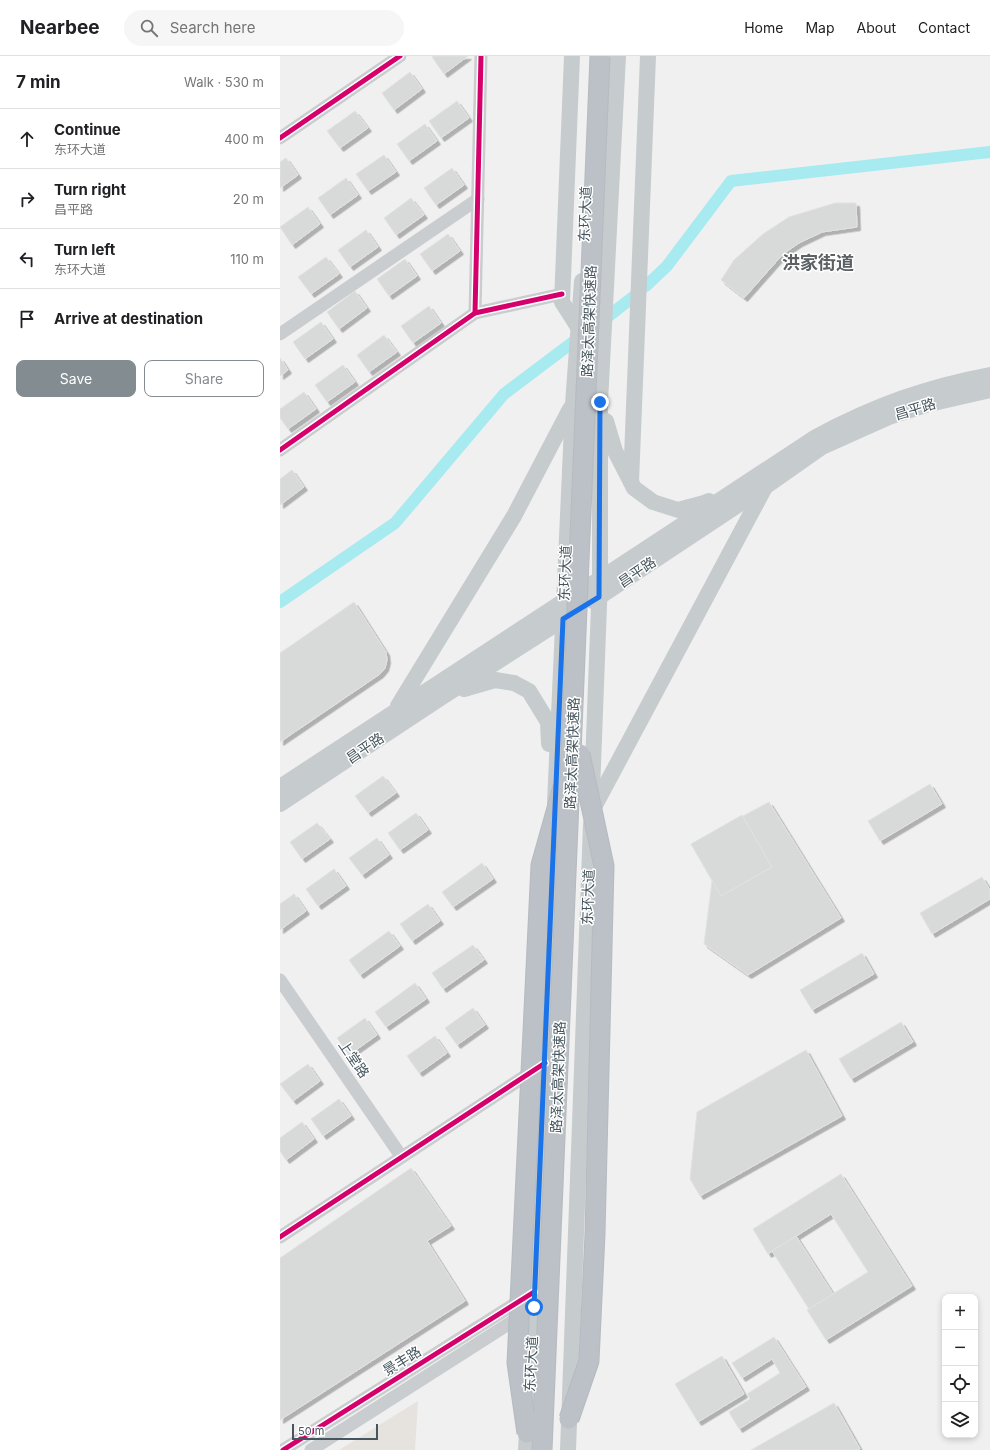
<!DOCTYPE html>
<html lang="en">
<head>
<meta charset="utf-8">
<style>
	:root { --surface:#fff; --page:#f6f6f6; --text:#202124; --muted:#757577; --line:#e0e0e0; --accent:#828c91 }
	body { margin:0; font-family:Inter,"Noto Sans SC",sans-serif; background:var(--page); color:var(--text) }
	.controls { position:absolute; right:12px; bottom:12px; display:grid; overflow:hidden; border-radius:8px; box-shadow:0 2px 6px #0003 }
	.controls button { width:36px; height:36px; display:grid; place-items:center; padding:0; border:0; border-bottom:1px solid var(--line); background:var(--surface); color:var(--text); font:20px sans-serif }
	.scale { position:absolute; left:12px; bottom:10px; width:86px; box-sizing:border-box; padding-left:4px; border:2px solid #46565e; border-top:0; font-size:11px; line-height:14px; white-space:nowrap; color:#46565e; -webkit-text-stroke:3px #fff; paint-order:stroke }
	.stop { position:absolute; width:12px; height:12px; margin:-9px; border:3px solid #1a73e8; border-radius:50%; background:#fff }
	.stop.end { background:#1a73e8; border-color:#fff; box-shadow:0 1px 4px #0008 }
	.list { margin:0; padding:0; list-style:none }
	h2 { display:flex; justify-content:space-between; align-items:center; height:52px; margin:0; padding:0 16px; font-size:17px }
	h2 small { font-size:13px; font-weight:400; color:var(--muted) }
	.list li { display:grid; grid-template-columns:26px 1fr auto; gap:12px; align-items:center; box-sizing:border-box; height:60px; padding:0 16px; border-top:1px solid var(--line) }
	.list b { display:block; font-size:15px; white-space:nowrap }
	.list p { margin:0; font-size:13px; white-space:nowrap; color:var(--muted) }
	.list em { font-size:13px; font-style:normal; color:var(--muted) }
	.actions { display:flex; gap:8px; padding:12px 16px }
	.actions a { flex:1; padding:9px 0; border:1px solid var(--accent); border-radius:8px; text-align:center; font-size:14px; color:var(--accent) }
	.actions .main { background:var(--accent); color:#fff }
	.icon { flex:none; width:22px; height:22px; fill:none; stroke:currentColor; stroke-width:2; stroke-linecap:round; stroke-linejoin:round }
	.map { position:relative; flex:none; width:710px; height:1394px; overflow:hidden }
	header { display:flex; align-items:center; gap:24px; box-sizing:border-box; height:56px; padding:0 20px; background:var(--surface); border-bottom:1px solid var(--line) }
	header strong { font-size:19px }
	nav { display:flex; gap:22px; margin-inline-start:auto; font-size:14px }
	.search { width:280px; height:36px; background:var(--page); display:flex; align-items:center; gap:10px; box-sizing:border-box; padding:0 14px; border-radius:22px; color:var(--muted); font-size:15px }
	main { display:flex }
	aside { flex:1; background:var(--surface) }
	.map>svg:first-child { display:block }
	.commercial { fill:#e6e2de }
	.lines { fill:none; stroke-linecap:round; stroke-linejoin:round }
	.canal { stroke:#a7eaf0; stroke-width:12 }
	.building { fill:#d8d9d9; stroke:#e2e2e3; filter:url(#shadow) }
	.minor { stroke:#c9cdcf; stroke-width:13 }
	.major { stroke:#c6cbcd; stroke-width:16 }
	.highway-bridge-casing { stroke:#b5bbc0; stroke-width:21; stroke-linecap:butt }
	.highway-bridge { stroke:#bbc1c6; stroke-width:19 }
	.cycleway-casing { stroke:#fff; stroke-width:8 }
	.cycleway { stroke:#d6006c; stroke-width:5 }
	.route { stroke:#1a73e8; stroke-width:5 }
	.labels { text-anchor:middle; stroke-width:3; stroke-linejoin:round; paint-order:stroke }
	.street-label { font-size:14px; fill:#46565e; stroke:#fff }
	.district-label { font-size:18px; font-weight:bold; fill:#5c6165; stroke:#fff }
</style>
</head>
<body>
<header>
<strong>Nearbee</strong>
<div class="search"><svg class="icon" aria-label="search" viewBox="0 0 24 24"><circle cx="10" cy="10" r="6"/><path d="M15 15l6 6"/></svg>Search here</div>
<nav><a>Home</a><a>Map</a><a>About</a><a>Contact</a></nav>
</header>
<main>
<aside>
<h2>7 min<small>Walk · 530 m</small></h2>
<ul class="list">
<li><svg class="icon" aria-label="ahead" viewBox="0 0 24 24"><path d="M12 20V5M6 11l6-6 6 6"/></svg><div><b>Continue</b><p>东环大道</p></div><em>400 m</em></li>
<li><svg class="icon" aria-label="right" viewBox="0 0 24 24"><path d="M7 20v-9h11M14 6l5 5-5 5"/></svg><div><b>Turn right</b><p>昌平路</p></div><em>20 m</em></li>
<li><svg class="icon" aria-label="left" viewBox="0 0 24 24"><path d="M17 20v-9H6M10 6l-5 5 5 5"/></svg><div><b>Turn left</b><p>东环大道</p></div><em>110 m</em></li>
<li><svg class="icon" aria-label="arrive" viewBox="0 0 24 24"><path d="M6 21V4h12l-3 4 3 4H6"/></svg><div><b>Arrive at destination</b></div></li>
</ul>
<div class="actions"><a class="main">Save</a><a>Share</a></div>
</aside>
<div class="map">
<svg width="710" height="1394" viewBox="0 0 710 1394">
	<defs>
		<filter id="shadow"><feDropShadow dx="3.5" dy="3.5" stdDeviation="0" flood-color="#0004"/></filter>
	</defs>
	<rect width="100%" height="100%" fill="#f1f0f0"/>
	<polygon class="commercial" points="138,1345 135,1394 59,1394"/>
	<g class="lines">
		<g class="canal">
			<polyline points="366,230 387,210 451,125 710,96"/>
			<polyline points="321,266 353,241"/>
			<polyline points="0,546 115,467 224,338 301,280"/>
		</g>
	</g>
	<g class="building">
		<polygon points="153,0 188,0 164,18 152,1"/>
		<polygon points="130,16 142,33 114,54 102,37"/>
		<polygon points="177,45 189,62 161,82 149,65"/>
		<polygon points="75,55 88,72 60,92 47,75"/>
		<polygon points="145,68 157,85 129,105 117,88"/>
		<polygon points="104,99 116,116 88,135 76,118"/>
		<polygon points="6,102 18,119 0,132 0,106"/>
		<polygon points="172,112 184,129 156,149 144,132"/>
		<polygon points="66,122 78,139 50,159 38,142"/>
		<polygon points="131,142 144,159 116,179 104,162"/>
		<polygon points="555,147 576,147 577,171 542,176 519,187 503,198 464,242 441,224 454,204 483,178 509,161"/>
		<polygon points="28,151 40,168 12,189 0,171"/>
		<polygon points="86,174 98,191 70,211 58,194"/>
		<polygon points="168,178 180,195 152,215 140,198"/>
		<polygon points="46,201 59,218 31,238 18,221"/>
		<polygon points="125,203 137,220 109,240 97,223"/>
		<polygon points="75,235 87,252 59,273 47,256"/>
		<polygon points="149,250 161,267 133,287 121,270"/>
		<polygon points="41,266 53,283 25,303 13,286"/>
		<polygon points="104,279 117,296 89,316 77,299"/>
		<polygon points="0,302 8,314 0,320"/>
		<polygon points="63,309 75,326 47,346 35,329"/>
		<polygon points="24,336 36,353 8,373 0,362 0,353"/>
		<polygon points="12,414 24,431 0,449 0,423"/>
		<polygon points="74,546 106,596 107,604 105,612 100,618 0,686 0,597"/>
		<polygon points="103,720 116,737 88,757 75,740"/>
		<polygon points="650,728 662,748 600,785 588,765"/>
		<polygon points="489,746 561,862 468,919 424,888 432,825 411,788"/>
		<polygon points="136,757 148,774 120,794 108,777"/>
		<polygon points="462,759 492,811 441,840 411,788"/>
		<polygon points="37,767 50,783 22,803 10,786"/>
		<polygon points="97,782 109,799 82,819 69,802"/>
		<polygon points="202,807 213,823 173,851 162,836"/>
		<polygon points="54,813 66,830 38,850 26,833"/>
		<polygon points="702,821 710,834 710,843 652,878 640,857"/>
		<polygon points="14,838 26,855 0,874 0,848"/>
		<polygon points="148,848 160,865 132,885 120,868"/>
		<polygon points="109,875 120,890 80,919 69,904"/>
		<polygon points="193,889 204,904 163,933 152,917"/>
		<polygon points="582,897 594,918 532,954 520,934"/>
		<polygon points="135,927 146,943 106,971 95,956"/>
		<polygon points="193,952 205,969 177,989 165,972"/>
		<polygon points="85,962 97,979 69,999 57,982"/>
		<polygon points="621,966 633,986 571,1023 559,1003"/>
		<polygon points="155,980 167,997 139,1017 127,1000"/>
		<polygon points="526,994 562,1060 420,1140 410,1123 417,1056"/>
		<polygon points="28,1008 40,1025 13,1045 0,1028"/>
		<polygon points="59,1043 71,1060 43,1080 31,1063"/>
		<polygon points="22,1066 34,1083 6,1104 0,1095 0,1082"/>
		<polygon points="131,1112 171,1170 147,1185 185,1245 0,1364 0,1202"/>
		<polygon points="561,1118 632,1230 546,1284 527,1254 588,1216 551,1158 488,1198 473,1173"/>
		<polygon points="516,1180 553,1238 529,1253 492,1195"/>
		<polygon points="494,1281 526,1331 459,1373 449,1356 470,1343 467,1338 500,1317 492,1303 462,1322 452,1307"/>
		<polygon points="442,1300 464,1338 418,1366 395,1328"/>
		<polygon points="554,1347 580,1393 577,1394 471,1394"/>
	</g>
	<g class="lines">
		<g class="minor">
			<polyline points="0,82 120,0"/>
			<polyline points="195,257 201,0"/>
			<polyline points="0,278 198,143"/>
			<polyline points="0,394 195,257 282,238"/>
			<polyline points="0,924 121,1100"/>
			<polyline points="0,1181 256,1013"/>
			<polyline points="3,1394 244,1242"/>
			<polyline points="31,1394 244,1258"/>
		</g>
		<g class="major">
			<polyline points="292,0 282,246 298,271"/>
			<polyline points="326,365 335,395 354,432 373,446 398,454 424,447 429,445"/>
			<polyline points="351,426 368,0"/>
			<polyline points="313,545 485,431 542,391 609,361 649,348 710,334"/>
			<polyline points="184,633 215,624 234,627 249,635 268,666 269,688"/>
			<polyline points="118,650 234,460 290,353"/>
			<path d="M0 731 284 545 320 523 536 381C594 350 646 331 710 319"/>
			<polyline points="312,735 320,523 320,346 338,0"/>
			<polyline points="275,747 293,348 302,225"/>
			<polyline points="0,748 165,639 290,559"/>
			<polyline points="313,753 484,433"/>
			<polyline points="246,1394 254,1251 274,780"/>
			<polyline points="288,1394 311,768"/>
		</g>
		<g class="highway-bridge-casing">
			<g id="highway-bridge">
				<polyline points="289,1363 309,1305 315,1178 324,810 300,698"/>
				<polyline points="247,1377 237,1307 261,809 283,731"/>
				<polyline points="262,1394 320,0"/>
			</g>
		</g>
		<use href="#highway-bridge" class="highway-bridge"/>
		<g class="cycleway-casing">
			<g id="cycleway">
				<polyline points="0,82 120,0"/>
				<polyline points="195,257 201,0"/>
				<polyline points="0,394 195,257 282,238"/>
				<polyline points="0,1181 265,1007"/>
				<polyline points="3,1394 254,1236"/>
			</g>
		</g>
		<use href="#cycleway" class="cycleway"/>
	</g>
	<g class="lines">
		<polyline class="route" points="254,1251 283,563 319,541 320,346"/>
	</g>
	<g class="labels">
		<g class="street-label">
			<text transform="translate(305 158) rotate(-88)" y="5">东环大道</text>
			<text transform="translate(309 265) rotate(-88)" y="5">路泽太高架快速路</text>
			<text transform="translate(635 353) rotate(-17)" y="5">昌平路</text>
			<text transform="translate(357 516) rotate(-34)" y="5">昌平路</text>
			<text transform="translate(285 517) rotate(-88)" y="5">东环大道</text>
			<text transform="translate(85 692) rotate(-34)" y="5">昌平路</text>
			<text transform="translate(292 697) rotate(-88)" y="5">路泽太高架快速路</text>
			<text transform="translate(308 841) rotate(-88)" y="5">东环大道</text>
			<text transform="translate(74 1003) rotate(56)" y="5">上堂路</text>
			<text transform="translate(278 1021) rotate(-88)" y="5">路泽太高架快速路</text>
			<text transform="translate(122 1305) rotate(-32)" y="5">景丰路</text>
			<text transform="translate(251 1308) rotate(-87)" y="5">东环大道</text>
		</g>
		<g class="district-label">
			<text x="538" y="213">洪家街道</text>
		</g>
	</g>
</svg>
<div class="controls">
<button>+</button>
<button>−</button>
<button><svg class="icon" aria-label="locate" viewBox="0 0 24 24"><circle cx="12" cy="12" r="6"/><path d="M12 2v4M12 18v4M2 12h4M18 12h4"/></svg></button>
<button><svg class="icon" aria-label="layers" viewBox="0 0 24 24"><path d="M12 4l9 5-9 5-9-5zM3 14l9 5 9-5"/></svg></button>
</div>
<div class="scale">50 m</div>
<div class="stop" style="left:254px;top:1251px"></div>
<div class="stop end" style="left:320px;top:346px"></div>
</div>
</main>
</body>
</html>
